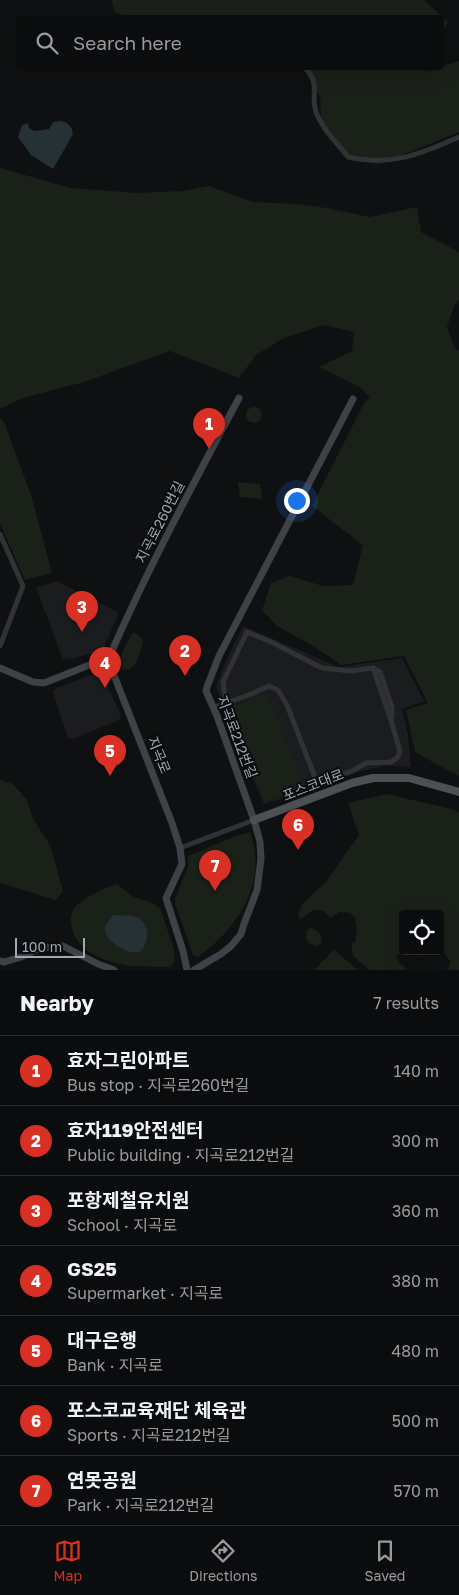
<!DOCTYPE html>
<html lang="en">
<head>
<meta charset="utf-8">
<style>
	:root { --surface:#0b0c0d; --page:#191a1b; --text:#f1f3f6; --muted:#9a9b9d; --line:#2b2c2e; --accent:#d93025 }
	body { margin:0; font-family:"Golos Text","Noto Sans KR",sans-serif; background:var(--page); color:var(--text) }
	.controls { position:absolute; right:15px; bottom:15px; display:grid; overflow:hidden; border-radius:5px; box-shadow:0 5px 20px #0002 }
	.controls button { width:45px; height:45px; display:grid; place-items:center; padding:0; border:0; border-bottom:1px solid var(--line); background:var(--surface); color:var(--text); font:25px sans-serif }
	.scale { position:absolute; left:15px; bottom:12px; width:70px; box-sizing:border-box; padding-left:5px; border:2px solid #9fa9b3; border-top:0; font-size:14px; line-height:18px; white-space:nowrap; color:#9fa9b3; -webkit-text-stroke:4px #0a0b0c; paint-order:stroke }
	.you { position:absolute; left:296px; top:500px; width:18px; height:18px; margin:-12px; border:4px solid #fff; border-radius:50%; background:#1a73e8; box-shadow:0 0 0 8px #1a73e833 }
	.badge { display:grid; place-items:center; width:32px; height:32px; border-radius:50%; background:var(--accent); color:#fff; font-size:16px; font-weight:700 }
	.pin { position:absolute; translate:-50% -41px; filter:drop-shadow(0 1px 2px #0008) }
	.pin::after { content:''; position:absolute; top:26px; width:18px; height:15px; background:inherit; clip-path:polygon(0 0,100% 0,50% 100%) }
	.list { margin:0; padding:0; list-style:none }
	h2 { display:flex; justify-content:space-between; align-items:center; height:65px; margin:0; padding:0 20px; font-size:21px }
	h2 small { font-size:16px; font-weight:400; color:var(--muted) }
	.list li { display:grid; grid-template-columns:32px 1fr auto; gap:15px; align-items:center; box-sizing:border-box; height:70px; padding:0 20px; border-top:1px solid var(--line) }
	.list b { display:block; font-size:19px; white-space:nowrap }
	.list p { margin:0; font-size:16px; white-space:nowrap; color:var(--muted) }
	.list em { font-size:16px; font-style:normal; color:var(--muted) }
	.icon { flex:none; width:28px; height:28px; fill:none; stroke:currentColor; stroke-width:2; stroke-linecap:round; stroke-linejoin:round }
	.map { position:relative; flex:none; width:459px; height:970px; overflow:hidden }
	.search { position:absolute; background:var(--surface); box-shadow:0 5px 20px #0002; left:15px; right:15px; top:15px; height:55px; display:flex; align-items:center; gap:12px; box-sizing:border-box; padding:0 18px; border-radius:5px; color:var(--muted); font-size:19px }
	.sheet { height:555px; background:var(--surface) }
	nav { display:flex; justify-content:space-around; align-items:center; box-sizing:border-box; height:70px; border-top:1px solid var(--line); background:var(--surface); font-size:14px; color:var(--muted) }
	nav a { display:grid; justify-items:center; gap:2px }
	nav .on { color:var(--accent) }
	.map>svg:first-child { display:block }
	.built { fill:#1b1c1e }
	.green { fill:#1a2119 }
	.water { fill:#253135 }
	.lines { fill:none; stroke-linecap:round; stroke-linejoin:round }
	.street { stroke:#303236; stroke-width:5 }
	.secondary { stroke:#3e4146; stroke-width:7 }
	.primary { stroke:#4c5055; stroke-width:8 }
	.labels { text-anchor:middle; stroke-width:4; stroke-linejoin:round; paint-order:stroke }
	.street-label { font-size:14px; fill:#9fa9b3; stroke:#0a0b0c }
</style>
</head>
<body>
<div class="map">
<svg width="459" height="970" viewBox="0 0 459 970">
	<rect width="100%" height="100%" fill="#0f1011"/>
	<g class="built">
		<polygon points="57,581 119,613 102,651 75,658 63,659 36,588"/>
		<polygon points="243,626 339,667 402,658 424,701 402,709 408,735 411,767 389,766 361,771 318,787 264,804 225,711 216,687 225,663"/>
		<polygon points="96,673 102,674 121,715 120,718 117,721 73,739 68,738 53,692 56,688"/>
	</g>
	<g class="green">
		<polygon points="112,0 424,0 448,22 442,32 442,18 127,17 114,12"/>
		<polygon points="459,61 459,132 380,164 347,159 322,130 320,96 302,68 425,68 425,72"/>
		<polygon points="0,168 71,188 137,193 182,191 209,186 253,202 298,204 327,208 370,217 417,207 421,232 459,252 459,300 454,306 447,327 455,349 459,350 459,776 447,770 415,752 406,710 428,703 404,656 341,665 318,649 277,626 262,610 271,583 290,576 323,586 353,585 363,545 312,506 363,405 370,397 361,388 319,367 352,351 354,332 324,325 284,338 256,355 239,378 170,351 84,382 23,398 0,409"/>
		<circle cx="254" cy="415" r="8"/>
		<polygon points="0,418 4,422 31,495 52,573 25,580 0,524"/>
		<polygon points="238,482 260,484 262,499 240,497"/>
		<path d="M133 633C138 633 143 638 143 643 139 654 137 670 123 670L118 661 131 635Z"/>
		<polygon points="266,693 304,785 265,803 228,709"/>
		<polygon points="0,780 13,784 27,800 33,819 50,845 63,891 56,900 0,883"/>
		<polygon points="386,794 448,808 459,812 459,970 447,970 451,962 440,947 440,914 403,914 403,951 410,951 396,956 399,963 408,970 369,970 353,956 351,942 355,943 357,929 355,917 350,913 339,912 331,918 324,911 314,910 300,919 298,913 303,903 326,882 359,835 348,803"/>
		<path d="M250 832C269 882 237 929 198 957L193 955 175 904V898L188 867V856L233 837Z"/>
		<path d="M116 884 134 897 153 903 160 908 174 949 175 961 170 967C153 966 136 968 120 964 97 959 74 948 71 923 70 916 73 907 79 903 89 895 104 889 116 884Z"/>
		<path d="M310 928C318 929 323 935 321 943L316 946 310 944 306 939V932Z"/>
		<polygon points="334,950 358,970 314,970"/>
	</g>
	<g class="water">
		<path d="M60 121C68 122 72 126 73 134L53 169 31 155 18 137 22 125 28 123 29 128C35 133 42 130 49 129L53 122Z"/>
		<path d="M113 915C119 916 126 915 133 916 149 920 151 940 141 951 131 957 111 944 106 934 105 932 105 929 105 926Z"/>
	</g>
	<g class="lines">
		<g class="street">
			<path d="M306 68C321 86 310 93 316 112 322 128 337 143 348 157 390 167 421 154 459 137"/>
			<polyline points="0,534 23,586 0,646"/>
			<polyline points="226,703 223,682 247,632 269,641 322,668 351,671 373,668 380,672 392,707 392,717"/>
			<polyline points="214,707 249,695 269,686 278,690 287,705 316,780 319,782 352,771 366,763 391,762 398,757 400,751 391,720 373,668"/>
			<polyline points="180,848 254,820"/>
		</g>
		<g class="secondary">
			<polyline points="108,660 172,823 180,848 182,864 166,898 183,951 187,970"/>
			<path d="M108 660C147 570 193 484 239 398"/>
			<polyline points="0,668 33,682 44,683 92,664 108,660"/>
			<polyline points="0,961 4,962 21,957 40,948 63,946 98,964 114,970"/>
			<polyline points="194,970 221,954 231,946 241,934 244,924 257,890 261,859 260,842 254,820 217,716 206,691 207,687 219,656 353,399"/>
		</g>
		<polyline class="primary" points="254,820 352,783 373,778 409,778 459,792"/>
	</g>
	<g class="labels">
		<g class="street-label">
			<text transform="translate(160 522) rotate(-63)" y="5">지곡로260번길</text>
			<text transform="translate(237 737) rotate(69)" y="5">지곡로212번길</text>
			<text transform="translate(159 755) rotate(68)" y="5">지곡로</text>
			<text transform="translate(313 785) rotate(-21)" y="5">포스코대로</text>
		</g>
	</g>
</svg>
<div class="controls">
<button><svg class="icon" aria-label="locate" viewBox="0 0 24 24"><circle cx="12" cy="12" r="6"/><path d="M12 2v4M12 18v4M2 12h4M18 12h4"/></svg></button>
</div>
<div class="scale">100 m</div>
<div class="you"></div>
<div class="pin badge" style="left:209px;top:449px">1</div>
<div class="pin badge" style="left:185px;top:676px">2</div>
<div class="pin badge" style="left:82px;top:632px">3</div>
<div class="pin badge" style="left:105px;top:688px">4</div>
<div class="pin badge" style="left:110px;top:776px">5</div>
<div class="pin badge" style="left:298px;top:850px">6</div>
<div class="pin badge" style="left:215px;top:891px">7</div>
<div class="search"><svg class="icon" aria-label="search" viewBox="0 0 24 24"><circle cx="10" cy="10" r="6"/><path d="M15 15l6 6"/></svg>Search here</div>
</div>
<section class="sheet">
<h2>Nearby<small>7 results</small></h2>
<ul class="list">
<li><span class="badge">1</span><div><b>효자그린아파트</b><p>Bus stop · 지곡로260번길</p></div><em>140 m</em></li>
<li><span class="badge">2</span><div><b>효자119안전센터</b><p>Public building · 지곡로212번길</p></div><em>300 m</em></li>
<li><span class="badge">3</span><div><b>포항제철유치원</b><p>School · 지곡로</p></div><em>360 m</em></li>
<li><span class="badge">4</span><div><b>GS25</b><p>Supermarket · 지곡로</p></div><em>380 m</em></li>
<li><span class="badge">5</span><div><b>대구은행</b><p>Bank · 지곡로</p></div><em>480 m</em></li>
<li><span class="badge">6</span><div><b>포스코교육재단 체육관</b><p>Sports · 지곡로212번길</p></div><em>500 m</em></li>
<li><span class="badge">7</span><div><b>연못공원</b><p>Park · 지곡로212번길</p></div><em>570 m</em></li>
</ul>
</section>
<nav>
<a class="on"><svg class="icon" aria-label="map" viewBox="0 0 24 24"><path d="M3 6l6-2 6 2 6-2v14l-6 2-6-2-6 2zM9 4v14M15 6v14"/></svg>Map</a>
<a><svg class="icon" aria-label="directions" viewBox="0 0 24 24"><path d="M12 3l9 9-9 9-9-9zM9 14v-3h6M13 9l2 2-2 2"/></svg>Directions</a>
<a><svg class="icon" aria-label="saved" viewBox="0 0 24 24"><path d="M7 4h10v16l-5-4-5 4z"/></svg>Saved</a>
</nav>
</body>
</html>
